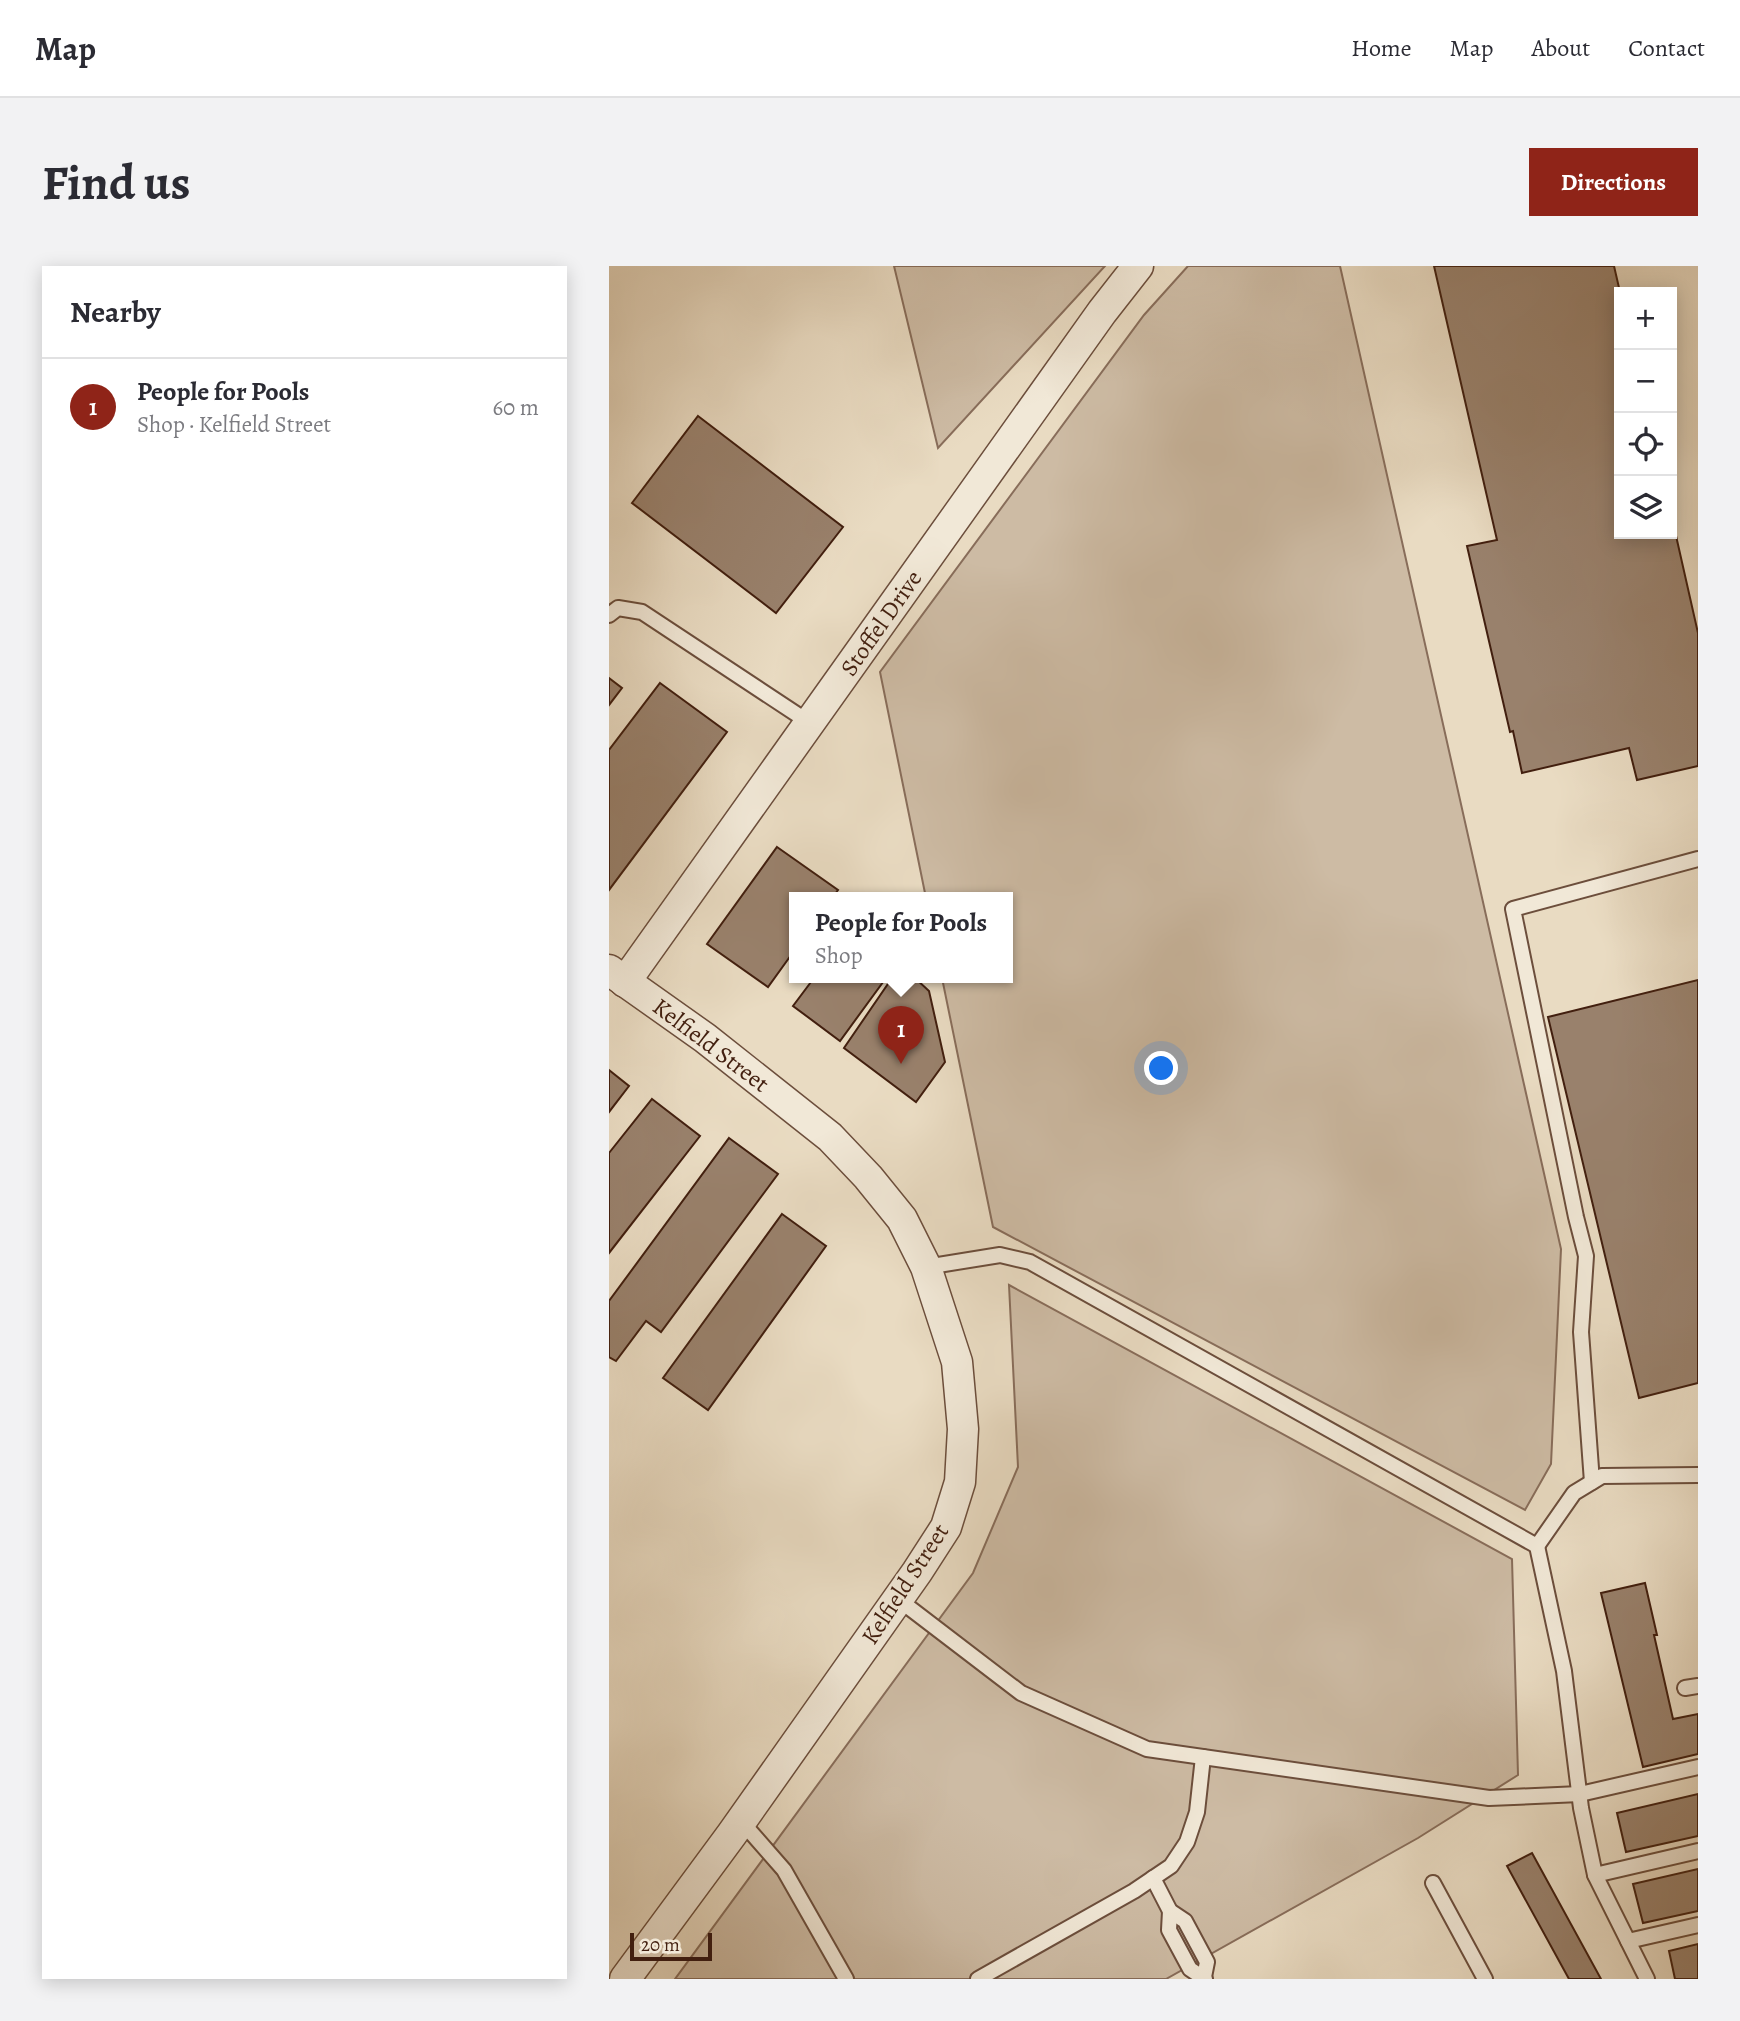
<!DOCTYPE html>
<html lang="en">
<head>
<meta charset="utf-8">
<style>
	:root { --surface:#fff; --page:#f2f2f3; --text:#2b2b33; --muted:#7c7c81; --line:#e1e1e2; --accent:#8f2418 }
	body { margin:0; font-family:Alegreya,serif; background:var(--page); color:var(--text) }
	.controls { position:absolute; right:21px; top:21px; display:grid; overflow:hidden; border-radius:0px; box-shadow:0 4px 18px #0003 }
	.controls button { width:63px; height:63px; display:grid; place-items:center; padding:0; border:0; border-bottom:2px solid var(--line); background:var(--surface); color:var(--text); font:35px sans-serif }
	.scale { position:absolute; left:21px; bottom:18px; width:82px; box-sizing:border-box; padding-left:7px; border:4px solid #421f0f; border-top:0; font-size:19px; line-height:24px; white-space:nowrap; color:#421f0f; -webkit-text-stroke:5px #f1e8d7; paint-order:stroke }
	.you { position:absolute; left:553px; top:803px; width:24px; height:24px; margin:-18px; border:5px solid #fff; border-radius:50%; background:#1a73e8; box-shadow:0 0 0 10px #1a73e833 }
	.badge { display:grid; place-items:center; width:46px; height:46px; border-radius:50%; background:var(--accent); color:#fff; font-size:23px; font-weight:700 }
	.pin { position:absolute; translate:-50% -58px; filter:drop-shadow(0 2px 4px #0008) }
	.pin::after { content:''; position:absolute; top:37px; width:24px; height:21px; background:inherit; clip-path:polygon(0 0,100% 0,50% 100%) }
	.popup { position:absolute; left:180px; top:626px; width:224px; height:91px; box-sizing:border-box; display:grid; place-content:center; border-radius:0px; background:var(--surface); filter:drop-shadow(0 2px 5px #0005); font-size:23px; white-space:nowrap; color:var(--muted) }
	.popup b { font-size:26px; color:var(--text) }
	.popup::after { content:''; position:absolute; left:50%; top:100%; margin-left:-14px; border:14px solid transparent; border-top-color:var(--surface) }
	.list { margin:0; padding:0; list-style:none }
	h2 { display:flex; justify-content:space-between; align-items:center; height:91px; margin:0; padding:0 28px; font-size:30px }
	h2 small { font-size:23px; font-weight:400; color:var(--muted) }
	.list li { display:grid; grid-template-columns:46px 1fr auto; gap:21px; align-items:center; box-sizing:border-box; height:98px; padding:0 28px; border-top:2px solid var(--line) }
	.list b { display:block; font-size:26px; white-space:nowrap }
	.list p { margin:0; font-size:23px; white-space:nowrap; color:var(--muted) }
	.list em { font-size:23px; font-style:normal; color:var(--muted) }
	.icon { flex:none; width:38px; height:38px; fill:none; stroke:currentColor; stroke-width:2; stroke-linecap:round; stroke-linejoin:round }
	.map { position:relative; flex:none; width:1089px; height:1713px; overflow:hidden; border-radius:0px }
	header { display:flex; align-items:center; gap:42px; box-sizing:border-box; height:98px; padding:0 35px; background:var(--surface); border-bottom:2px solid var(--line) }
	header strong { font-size:33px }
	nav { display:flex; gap:38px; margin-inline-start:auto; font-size:24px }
	.intro { display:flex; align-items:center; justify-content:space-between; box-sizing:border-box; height:168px; padding:0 42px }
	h1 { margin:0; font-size:49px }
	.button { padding:18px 32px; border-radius:0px; background:var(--accent); color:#fff; font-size:24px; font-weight:700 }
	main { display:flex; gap:42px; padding:0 42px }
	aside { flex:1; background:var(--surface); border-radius:0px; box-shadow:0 4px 18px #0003 }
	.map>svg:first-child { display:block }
	.green { fill:#cdbba4; stroke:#886d5a; stroke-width:2 }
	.building { fill:#99816c; stroke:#421f0f; stroke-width:2 }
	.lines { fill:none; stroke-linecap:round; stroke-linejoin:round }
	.service-casing { stroke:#6c4e3c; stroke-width:18 }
	.minor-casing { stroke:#6c4e3c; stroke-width:33 }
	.service { stroke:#f1e8d7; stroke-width:14 }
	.minor { stroke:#f1e8d7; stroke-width:30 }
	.labels { text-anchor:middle; stroke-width:5; stroke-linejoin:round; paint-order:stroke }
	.street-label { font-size:24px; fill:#421f0f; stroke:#f1e8d7 }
</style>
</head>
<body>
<header>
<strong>Map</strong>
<nav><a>Home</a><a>Map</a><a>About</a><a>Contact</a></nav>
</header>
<div class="intro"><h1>Find us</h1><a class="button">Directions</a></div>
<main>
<aside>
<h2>Nearby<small></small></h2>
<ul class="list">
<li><span class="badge">1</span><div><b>People for Pools</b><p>Shop · Kelfield Street</p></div><em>60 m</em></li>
</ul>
</aside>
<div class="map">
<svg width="1089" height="1713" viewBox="0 0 1089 1713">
	<rect width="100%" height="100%" fill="#e9dbc2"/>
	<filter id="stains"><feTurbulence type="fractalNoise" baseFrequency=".00286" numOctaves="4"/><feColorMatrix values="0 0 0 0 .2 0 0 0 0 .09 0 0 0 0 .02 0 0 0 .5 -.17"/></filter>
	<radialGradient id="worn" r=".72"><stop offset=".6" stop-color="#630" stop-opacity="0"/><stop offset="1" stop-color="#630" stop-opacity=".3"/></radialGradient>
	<g class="green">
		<polygon points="285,0 496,0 329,182"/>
		<polygon points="579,0 731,0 952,983 942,1198 916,1244 384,961 333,712 399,712 399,632 317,632 271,406 535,49"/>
		<polygon points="400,1019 903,1293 909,1509 809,1572 557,1713 66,1713 364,1307 409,1201"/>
	</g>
	<g class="building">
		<polygon points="825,0 1005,0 1011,26 1010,268 1063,268 1063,252 1089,367 1089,500 1028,514 1020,482 913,507 904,465 901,466 858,280 888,274"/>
		<polygon points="89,150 234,261 167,347 23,237"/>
		<polygon points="0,412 13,422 0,439"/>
		<polygon points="51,417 118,466 0,624 0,484"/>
		<polygon points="168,581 229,624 223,632 185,632 185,685 159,721 98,678"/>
		<polygon points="205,712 277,712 231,775 184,740"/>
		<polygon points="283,712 306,712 320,725 336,796 307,836 235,782"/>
		<polygon points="1089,714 1089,1117 1030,1132 939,751"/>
		<polygon points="0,804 20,820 0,846"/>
		<polygon points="43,833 91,870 0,987 0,887"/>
		<polygon points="120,872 169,908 52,1066 37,1055 7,1095 0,1091 0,1035"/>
		<polygon points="173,948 217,980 99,1144 54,1112"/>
		<polygon points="1036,1317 1048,1369 1045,1369 1064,1453 1089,1448 1089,1488 1034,1501 992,1327"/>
		<polygon points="1089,1528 1089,1570 1017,1586 1008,1547"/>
		<polygon points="923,1587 992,1713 960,1713 898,1600"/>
		<polygon points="1089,1603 1089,1645 1034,1657 1024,1618"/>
		<polygon points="1089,1678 1089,1713 1066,1713 1060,1685"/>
	</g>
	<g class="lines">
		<g class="service-casing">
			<g id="service">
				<polyline points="0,349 9,342 33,346 201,457"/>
				<polyline points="317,1001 391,989 421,996 928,1280 965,1227 993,1210 1089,1209"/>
				<polyline points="983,1216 972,1066 977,990 967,951 904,643 1089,593"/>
				<polyline points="928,1280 955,1405 972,1542 986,1609 1038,1713"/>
				<polyline points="289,1333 412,1427 538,1483 880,1532 971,1528 1089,1501"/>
				<polyline points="1076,1422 1089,1420"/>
				<polyline points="132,1555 175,1604 237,1713"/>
				<polyline points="986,1609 1089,1585"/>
				<polyline points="544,1612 561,1645 576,1655 598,1696 595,1711"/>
				<polyline points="824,1617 876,1713"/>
				<polyline points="561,1645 560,1664 581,1703 596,1713"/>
				<polyline points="1019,1675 1089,1659"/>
				<polyline points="369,1713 525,1625 562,1600 578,1576 588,1546 594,1491"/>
			</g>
		</g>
		<g class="minor-casing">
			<g id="minor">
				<polyline points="0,704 96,772 221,871 259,911 293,953 317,1001 348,1096 354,1163 351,1216 337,1261 308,1306 123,1568 16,1713"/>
				<polyline points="16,716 493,46 529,0"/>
			</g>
		</g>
		<use href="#service" class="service"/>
		<use href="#minor" class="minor"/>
	</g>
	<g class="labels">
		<g class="street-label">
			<text transform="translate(272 357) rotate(-55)" y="8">Stoffel Drive</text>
			<text transform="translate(102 779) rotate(37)" y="8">Kelfield Street</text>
			<text transform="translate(296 1318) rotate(-57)" y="8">Kelfield Street</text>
		</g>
	</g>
	<rect width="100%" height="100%" filter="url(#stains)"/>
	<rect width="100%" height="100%" fill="url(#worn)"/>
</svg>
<div class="controls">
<button>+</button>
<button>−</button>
<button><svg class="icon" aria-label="locate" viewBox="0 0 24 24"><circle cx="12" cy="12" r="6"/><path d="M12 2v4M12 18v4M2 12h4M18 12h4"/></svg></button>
<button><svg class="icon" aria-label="layers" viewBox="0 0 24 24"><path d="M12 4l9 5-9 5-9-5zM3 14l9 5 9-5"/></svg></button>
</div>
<div class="scale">20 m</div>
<div class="you"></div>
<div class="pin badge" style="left:292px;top:798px">1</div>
<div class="popup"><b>People for Pools</b>Shop</div>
</div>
</main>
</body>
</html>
